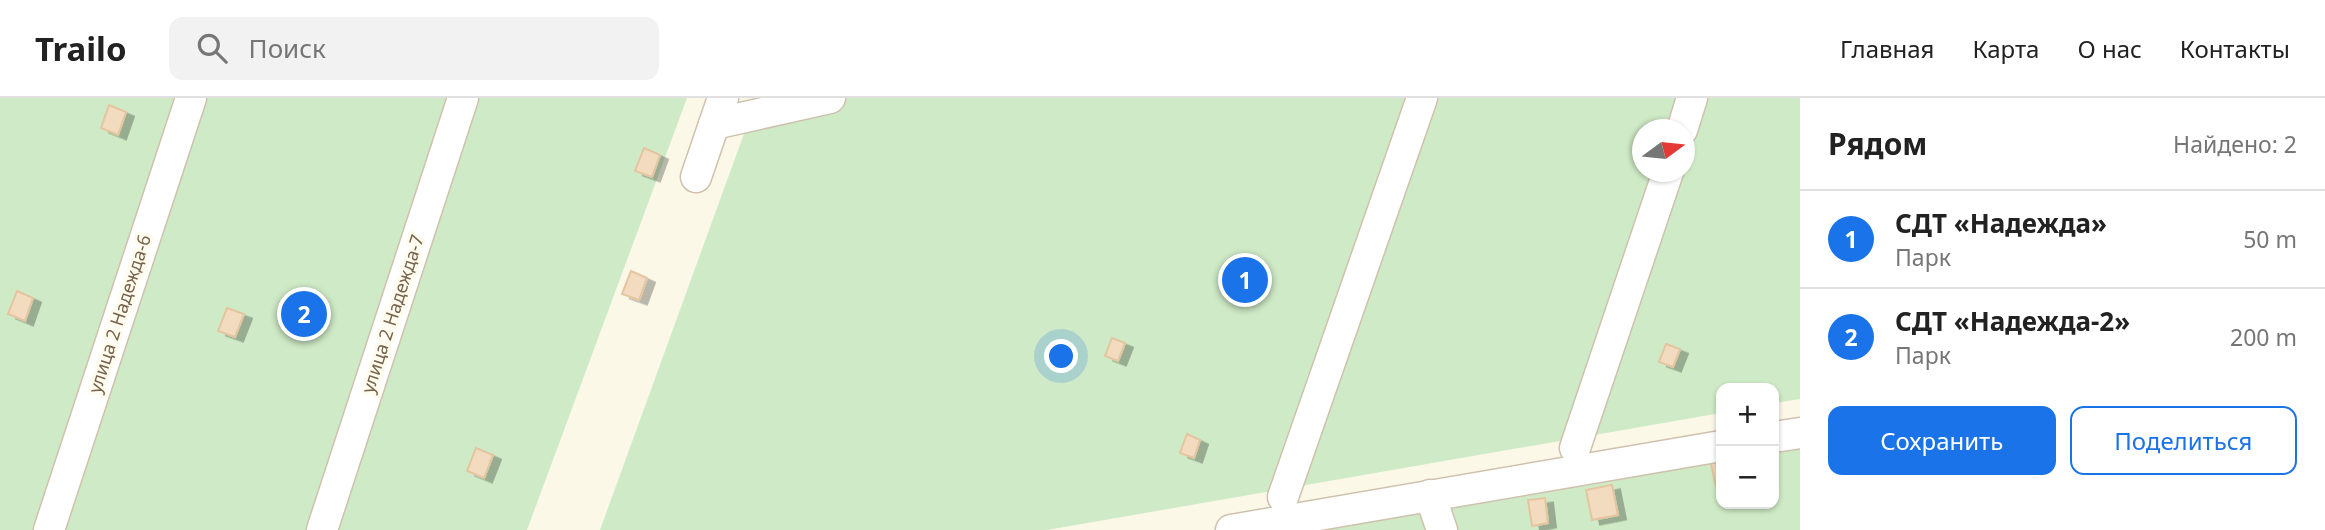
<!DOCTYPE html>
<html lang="ru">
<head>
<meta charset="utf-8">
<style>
	:root { --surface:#fff; --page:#f2f2f2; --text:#222; --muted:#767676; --line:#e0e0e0; --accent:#1a73e8 }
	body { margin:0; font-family:"Noto Sans",sans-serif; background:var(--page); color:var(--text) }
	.controls { position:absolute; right:21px; bottom:21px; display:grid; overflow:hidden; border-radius:14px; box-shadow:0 2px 5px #0004 }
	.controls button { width:63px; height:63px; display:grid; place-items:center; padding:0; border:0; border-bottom:2px solid var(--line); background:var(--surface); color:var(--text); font:35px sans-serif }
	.compass { position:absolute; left:1632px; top:21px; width:63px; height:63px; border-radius:50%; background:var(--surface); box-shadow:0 2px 5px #0004; rotate:75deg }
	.you { position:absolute; left:1062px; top:259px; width:24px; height:24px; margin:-18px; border:5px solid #fff; border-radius:50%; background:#1a73e8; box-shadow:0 0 0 10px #1a73e833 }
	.badge { display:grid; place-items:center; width:46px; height:46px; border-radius:50%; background:var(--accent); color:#fff; font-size:23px; font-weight:700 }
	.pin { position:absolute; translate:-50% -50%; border:4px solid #fff; box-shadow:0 2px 7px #0006 }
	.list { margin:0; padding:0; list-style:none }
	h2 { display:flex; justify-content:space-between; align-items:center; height:91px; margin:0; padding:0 28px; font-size:30px }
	h2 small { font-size:23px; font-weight:400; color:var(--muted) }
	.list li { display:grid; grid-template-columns:46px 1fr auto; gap:21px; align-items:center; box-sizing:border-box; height:98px; padding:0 28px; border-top:2px solid var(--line) }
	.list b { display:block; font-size:26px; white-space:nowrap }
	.list p { margin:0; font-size:23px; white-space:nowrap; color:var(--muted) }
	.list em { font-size:23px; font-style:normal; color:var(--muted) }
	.actions { display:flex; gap:14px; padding:21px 28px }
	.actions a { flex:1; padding:16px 0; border:2px solid var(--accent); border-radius:14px; text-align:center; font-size:24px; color:var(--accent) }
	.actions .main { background:var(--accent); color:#fff }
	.icon { flex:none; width:38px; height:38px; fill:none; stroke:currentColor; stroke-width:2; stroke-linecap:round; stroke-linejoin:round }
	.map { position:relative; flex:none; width:1800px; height:432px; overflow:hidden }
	header { display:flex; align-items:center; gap:42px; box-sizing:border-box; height:98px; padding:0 35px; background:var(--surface); border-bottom:2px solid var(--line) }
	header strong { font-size:33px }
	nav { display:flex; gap:38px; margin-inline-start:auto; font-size:24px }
	.search { width:490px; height:63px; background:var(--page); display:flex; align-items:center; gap:18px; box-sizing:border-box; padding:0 24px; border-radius:14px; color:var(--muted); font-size:26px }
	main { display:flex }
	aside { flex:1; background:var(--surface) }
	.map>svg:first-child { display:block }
	.green { fill:#cfeac6; fill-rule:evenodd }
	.building { fill:#f2dbbf; stroke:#e4c5a0; stroke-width:2; filter:url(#shadow) }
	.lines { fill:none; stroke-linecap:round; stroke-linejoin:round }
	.minor-casing { stroke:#cfc1ad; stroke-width:33 }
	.minor { stroke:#fff; stroke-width:30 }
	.labels { text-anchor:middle; stroke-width:7; stroke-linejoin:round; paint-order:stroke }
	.street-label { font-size:18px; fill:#77624b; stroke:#fffbee }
</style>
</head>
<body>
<header>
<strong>Trailo</strong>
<div class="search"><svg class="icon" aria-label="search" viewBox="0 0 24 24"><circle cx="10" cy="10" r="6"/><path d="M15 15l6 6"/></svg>Поиск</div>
<nav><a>Главная</a><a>Карта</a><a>О нас</a><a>Контакты</a></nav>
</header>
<main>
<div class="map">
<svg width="1800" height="432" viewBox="0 0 1800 432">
	<defs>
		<filter id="shadow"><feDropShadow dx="8" dy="4.5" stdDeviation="0" flood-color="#0004"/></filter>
	</defs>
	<rect width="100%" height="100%" fill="#fcf8e8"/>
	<g class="green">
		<polygon points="0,0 687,0 527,432 0,432"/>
		<path d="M757 0H1800V301L1774 305V290H1721V315L1047 432H600ZM1643 32H1685V74H1643Z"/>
		<polygon points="1800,339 1800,432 1300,432 1721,353 1721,406 1774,406 1774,343"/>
	</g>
	<g class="building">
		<polygon points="109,7 126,14 118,37 101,30"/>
		<polygon points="644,50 660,57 652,79 635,73"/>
		<polygon points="631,173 647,180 639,202 622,196"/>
		<polygon points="17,193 33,200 25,223 8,216"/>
		<polygon points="227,210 244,216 235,239 218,233"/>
		<polygon points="1112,240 1125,245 1118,263 1105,258"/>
		<polygon points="1666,246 1680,251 1673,269 1659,264"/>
		<polygon points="1187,336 1200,342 1194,360 1180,355"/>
		<polygon points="476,350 493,357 484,380 467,373"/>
		<polygon points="1721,360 1721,387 1716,388 1710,362"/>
		<polygon points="1612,387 1618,417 1592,422 1586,392"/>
		<polygon points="1545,400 1548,425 1532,428 1528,402"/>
	</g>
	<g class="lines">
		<g class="minor-casing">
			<g id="minor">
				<polyline points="714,26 830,0"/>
				<polyline points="1682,32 1692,0"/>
				<polyline points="696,79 723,0"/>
				<polyline points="1774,339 1800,335"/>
				<polyline points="1575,350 1668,74"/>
				<polyline points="1430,397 1442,432"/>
				<polyline points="1283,399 1422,0"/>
				<polyline points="49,432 191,0"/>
				<polyline points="322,432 463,0"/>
				<polyline points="1231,432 1721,348"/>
			</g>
		</g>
		<use href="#minor" class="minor"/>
	</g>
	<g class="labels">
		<g class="street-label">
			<text transform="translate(120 216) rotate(-72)" y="6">улица 2 Надежда-6</text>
			<text transform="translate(393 216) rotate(-72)" y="6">улица 2 Надежда-7</text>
		</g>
	</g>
</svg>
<div class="controls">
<button>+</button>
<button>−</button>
</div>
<svg class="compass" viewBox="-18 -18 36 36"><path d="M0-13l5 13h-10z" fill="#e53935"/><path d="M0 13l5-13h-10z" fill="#767676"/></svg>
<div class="you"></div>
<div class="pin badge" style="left:1245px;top:182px">1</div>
<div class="pin badge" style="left:304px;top:216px">2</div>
</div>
<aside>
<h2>Рядом<small>Найдено: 2</small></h2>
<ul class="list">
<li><span class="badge">1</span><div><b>СДТ «Надежда»</b><p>Парк</p></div><em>50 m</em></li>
<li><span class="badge">2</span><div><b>СДТ «Надежда-2»</b><p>Парк</p></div><em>200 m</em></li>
</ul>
<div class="actions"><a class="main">Сохранить</a><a>Поделиться</a></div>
</aside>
</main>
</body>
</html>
